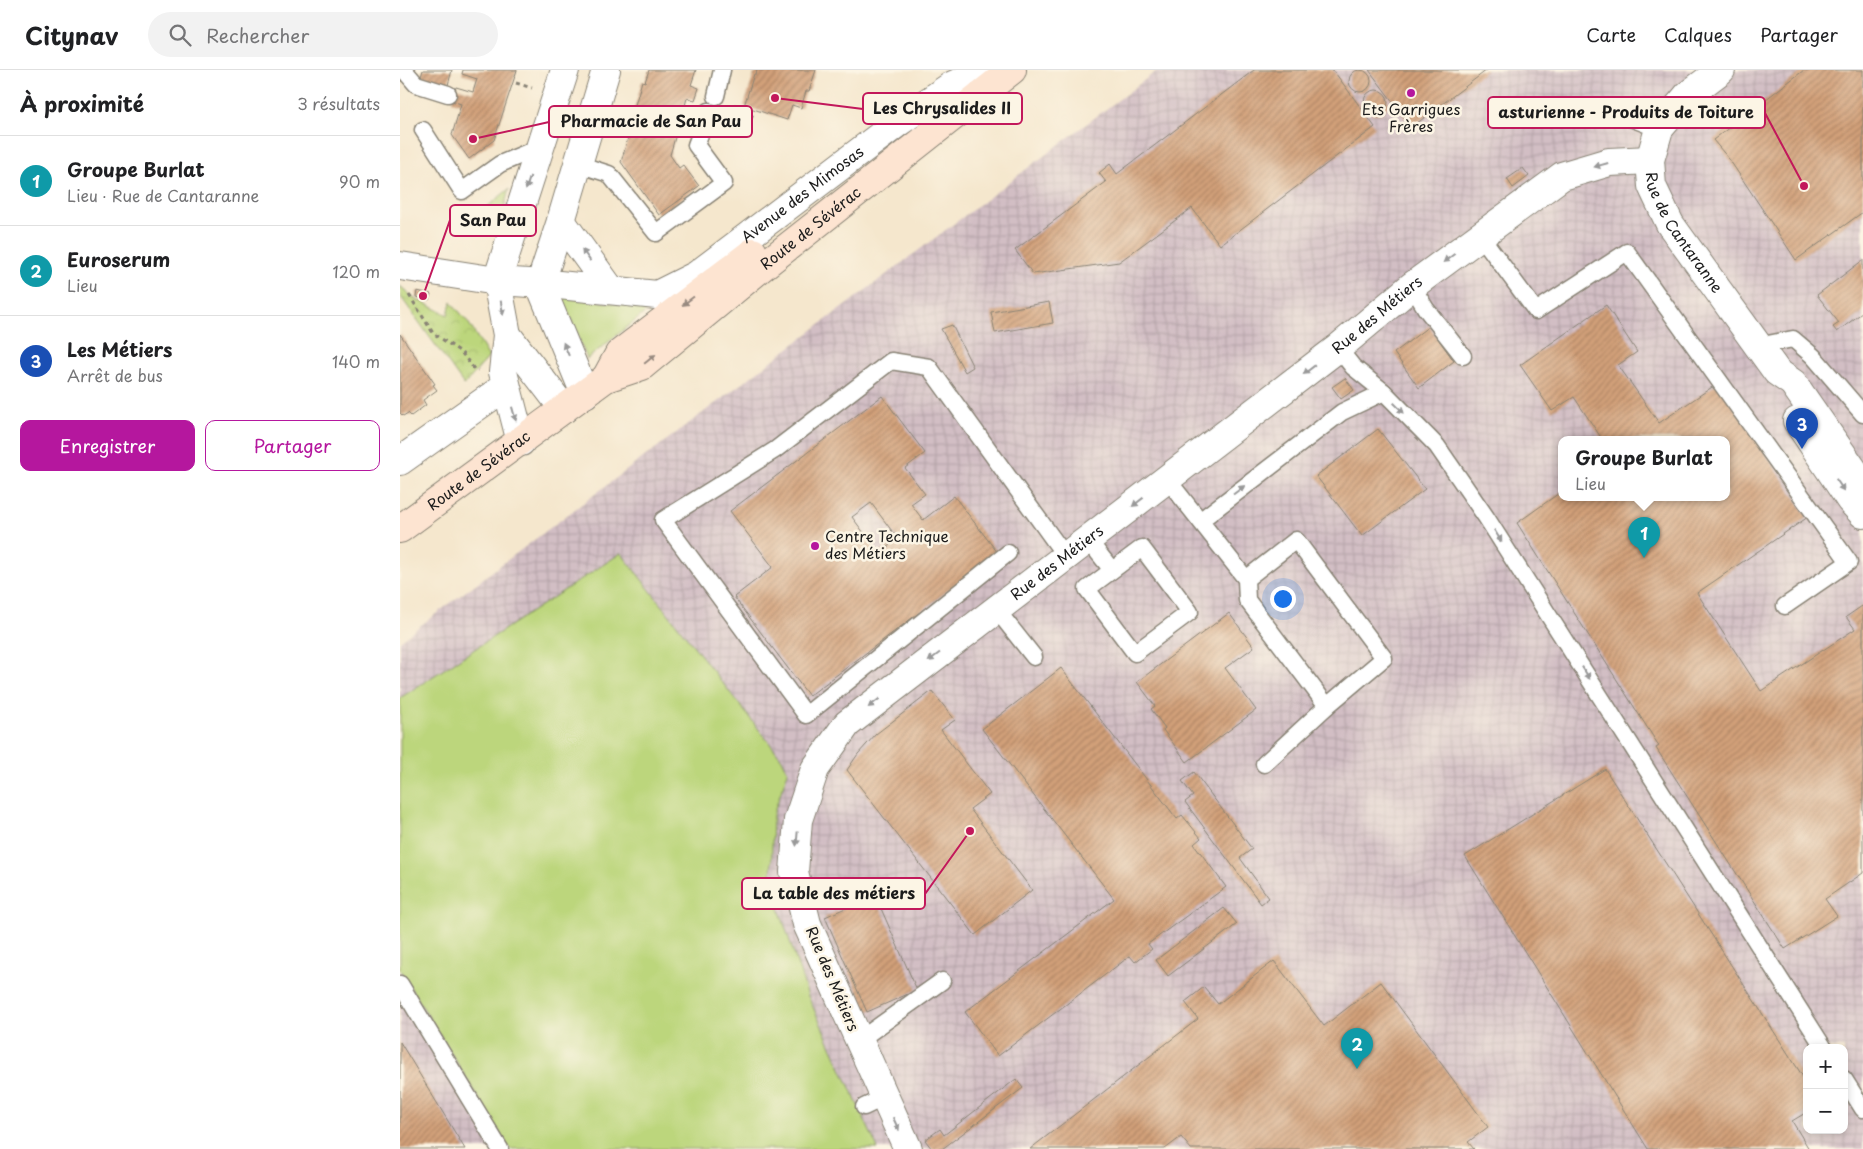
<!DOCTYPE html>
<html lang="fr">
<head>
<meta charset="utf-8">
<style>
	:root { --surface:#fff; --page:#f2f2f2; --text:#202124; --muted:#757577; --line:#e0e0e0; --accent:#b5179e }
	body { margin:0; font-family:"Playpen Sans",sans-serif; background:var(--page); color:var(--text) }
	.controls { position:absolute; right:15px; bottom:15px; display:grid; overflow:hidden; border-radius:10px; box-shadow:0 2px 8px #0003 }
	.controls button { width:45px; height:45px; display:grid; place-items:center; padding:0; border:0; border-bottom:1px solid var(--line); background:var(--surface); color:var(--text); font:25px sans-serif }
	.you { position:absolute; left:882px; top:528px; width:18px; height:18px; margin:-12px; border:4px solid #fff; border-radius:50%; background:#1a73e8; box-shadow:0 0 0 8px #1a73e833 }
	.badge { display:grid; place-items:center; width:32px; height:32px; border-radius:50%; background:var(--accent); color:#fff; font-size:16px; font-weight:700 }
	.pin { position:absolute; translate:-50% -41px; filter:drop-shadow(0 1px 2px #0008) }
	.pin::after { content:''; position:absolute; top:26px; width:18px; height:15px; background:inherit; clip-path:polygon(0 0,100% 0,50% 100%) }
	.popup { position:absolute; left:1158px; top:366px; width:172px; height:65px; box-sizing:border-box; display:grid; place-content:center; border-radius:10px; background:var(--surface); filter:drop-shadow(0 1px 4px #0005); font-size:16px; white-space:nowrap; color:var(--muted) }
	.popup b { font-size:19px; color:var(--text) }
	.popup::after { content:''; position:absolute; left:50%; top:100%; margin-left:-10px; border:10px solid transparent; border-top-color:var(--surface) }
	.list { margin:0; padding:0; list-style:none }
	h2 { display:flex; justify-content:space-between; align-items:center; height:65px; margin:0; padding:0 20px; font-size:21px }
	h2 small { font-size:16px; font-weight:400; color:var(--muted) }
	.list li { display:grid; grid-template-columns:32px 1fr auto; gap:15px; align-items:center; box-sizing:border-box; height:90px; padding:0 20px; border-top:1px solid var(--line) }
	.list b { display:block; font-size:19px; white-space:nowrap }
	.list p { margin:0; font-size:16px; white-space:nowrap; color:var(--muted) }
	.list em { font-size:16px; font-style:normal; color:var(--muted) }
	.actions { display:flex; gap:10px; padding:15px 20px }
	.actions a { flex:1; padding:11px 0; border:1px solid var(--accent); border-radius:10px; text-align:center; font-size:18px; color:var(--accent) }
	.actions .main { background:var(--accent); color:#fff }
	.icon { flex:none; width:28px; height:28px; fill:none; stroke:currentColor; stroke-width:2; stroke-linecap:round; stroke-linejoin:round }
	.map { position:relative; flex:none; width:1463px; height:1079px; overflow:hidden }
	header { display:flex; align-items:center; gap:30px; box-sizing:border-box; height:70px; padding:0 25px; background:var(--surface); border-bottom:1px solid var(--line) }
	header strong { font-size:24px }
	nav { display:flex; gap:28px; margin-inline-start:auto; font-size:18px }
	.search { width:350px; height:45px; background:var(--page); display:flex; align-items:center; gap:12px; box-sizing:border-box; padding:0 18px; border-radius:28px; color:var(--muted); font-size:19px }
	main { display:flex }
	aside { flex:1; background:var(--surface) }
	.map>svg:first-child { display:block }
	.industrial { fill:url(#industrial-grid); fill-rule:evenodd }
	.grass { fill:#bcd67b; stroke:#6c794c }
	.park { fill:url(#park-crowns); stroke:#6c794c }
	.building { fill:url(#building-hatch); fill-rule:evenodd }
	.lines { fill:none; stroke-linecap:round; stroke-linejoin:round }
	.service-casing { stroke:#888274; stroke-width:19 }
	.minor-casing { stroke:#888274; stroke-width:30 }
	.secondary-casing { stroke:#888274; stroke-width:30 }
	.path { stroke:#888274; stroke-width:3; stroke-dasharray:4 4; stroke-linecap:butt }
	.service { stroke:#fff; stroke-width:16 }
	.minor { stroke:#fff; stroke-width:28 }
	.secondary { stroke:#fde4d1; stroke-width:28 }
	.oneway { fill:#999 }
	.oneway2 { fill:#988a80 }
	.poi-dot { fill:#b5179e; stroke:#fcf5e5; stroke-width:2 }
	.labels { text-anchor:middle; stroke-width:5; stroke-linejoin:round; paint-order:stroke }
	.poi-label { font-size:15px; fill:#1c1c1c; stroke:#fcf5e5 }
	.street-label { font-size:15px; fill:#1c1c1c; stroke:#fcf5e5 }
	.leader { fill:none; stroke:#c2185b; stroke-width:2 }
	.callout-dot { fill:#c2185b; stroke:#fcf5e5; stroke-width:2 }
	.callout { fill:#fcf5e5; stroke:#c2185b; stroke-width:2 }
	.callout-label { font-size:16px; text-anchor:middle; font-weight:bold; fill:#1c1c1c }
</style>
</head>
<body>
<header>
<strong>Citynav</strong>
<div class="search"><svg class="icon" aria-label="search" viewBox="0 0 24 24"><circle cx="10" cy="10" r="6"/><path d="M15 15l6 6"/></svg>Rechercher</div>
<nav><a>Carte</a><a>Calques</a><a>Partager</a></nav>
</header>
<main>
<aside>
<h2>À proximité<small>3 résultats</small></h2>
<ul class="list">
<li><span class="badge" style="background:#0f9aa8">1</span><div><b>Groupe Burlat</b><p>Lieu · Rue de Cantaranne</p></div><em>90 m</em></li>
<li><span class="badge" style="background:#0f9aa8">2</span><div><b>Euroserum</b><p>Lieu</p></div><em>120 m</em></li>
<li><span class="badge" style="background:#1a4fb4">3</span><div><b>Les Métiers</b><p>Arrêt de bus</p></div><em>140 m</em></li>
</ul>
<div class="actions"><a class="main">Enregistrer</a><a>Partager</a></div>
</aside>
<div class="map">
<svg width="1463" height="1079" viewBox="0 0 1463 1079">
	<defs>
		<pattern id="industrial-grid" width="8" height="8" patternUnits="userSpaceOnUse" patternTransform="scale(1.25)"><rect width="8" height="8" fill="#d2bec4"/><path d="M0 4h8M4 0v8" fill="none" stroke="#b4a3a8"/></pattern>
		<pattern id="park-crowns" width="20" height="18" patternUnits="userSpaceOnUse" patternTransform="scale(1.25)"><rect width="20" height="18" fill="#bcd67b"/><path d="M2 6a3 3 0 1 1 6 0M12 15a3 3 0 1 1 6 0" fill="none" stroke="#a1b76a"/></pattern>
		<pattern id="building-hatch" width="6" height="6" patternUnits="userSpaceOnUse" patternTransform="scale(1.25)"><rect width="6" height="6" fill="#d2a079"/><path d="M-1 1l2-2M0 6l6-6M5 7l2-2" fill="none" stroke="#aa8262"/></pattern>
	</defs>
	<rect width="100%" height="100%" fill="#fcf5e5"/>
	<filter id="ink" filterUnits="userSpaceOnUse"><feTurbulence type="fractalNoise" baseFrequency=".02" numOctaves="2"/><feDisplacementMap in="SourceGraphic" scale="10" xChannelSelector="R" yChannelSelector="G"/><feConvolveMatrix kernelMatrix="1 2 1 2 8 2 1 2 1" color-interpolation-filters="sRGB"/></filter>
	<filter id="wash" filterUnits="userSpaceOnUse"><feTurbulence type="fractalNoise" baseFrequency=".0096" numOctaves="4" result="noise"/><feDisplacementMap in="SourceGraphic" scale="20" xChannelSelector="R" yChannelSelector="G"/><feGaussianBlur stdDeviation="1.12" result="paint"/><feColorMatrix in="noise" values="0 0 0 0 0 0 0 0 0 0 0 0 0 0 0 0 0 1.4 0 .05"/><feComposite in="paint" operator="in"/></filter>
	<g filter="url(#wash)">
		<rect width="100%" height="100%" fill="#f5e7cd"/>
		<path class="industrial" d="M758 0H1463V1079H0V571ZM1162 369H1326V427H1162ZM1407 978H1444V1060H1407Z"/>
		<g class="grass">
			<polygon points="109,119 103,142 93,156 81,142"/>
			<polygon points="157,226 251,238 187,289 169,244"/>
			<polygon points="221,483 382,689 388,702 373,745 371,814 408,926 478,1079 110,1079 0,900 0,628"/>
		</g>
		<polygon class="park" points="0,216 14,228 48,245 51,232 68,252 89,287 64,315 1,227"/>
		<g id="blocks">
			<g class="building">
				<circle cx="960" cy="11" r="11"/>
				<polygon points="23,0 52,0 48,15 21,7"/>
				<polygon points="63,0 117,0 94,70 69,89 52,65 61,34 52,31 56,17 73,22 77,9 62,4"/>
				<polygon points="249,0 296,0 291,15 299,18 295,30 287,28 282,47 286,48 280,65 276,64 270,85 279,98 283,95 299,116 259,145 221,92 229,65 226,64 230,52 242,11 245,12"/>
				<polygon points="357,0 416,0 409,21 406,21 401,38 392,35 387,50 344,36 354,4 356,4"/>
				<polygon points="854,0 933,0 975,57 820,175 792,138 719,192 633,204 615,180 706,112 699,103 710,94 717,104"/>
				<polygon points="969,0 1087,0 1012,57"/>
				<polygon points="1404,0 1463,0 1463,142 1396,190 1329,89 1313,70"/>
				<circle cx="976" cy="32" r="12"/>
				<polygon points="1123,98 1129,106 1113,118 1107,109"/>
				<polygon points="1463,190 1463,242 1437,262 1433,257 1439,253 1417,225"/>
				<polygon points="17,221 31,224 29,230 16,227"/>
				<polygon points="649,232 653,253 595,263 591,242"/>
				<polygon points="1206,235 1237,282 1218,295 1259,353 1318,313 1408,447 1297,523 1361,621 1455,559 1446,547 1462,536 1463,537 1463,803 1425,829 1437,846 1385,879 1256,678 1259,676 1117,453 1162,421 1162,427 1326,427 1326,369 1202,369 1174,327 1152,341 1120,295"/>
				<polygon points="552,255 573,297 565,302 541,259"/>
				<polygon points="1029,256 1054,291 1019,318 994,283"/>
				<polygon points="0,264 35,314 33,315 37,320 23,330 26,335 11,346 8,343 3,346 0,343"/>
				<polygon points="945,308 954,320 941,329 932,317"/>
				<path d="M482 326 525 383 505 398 525 424 511 434 523 450 554 426 598 483 409 626 334 527 373 497 330 441ZM471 433 498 469 479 483 452 447Z"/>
				<polygon points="978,359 1025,419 962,466 916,406"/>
				<polygon points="829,543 854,577 825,598 856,640 787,692 763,660 765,658 751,639 755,636 737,612"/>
				<polygon points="661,598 777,749 782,745 801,768 794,774 826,817 748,874 752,879 735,892 730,886 598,986 565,942 714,829 582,659"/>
				<polygon points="532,621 555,650 541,660 590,724 570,739 632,820 575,865 447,700 458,684 476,664"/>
				<polygon points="1205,699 1407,1013 1407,1042 1392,1051 1409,1079 1248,1079 1065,786"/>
				<polygon points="794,702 852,779 840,788 869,828 861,834 785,732 793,726 782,711"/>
				<polygon points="475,825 517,920 467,942 425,847"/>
				<polygon points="824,838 837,854 768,906 756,890"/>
				<polygon points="874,891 924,956 981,912 1088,1057 1068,1072 1074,1079 791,1079 781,1067 765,1079 630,1079 798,949 785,932 804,917 818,934"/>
				<polygon points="0,972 65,1079 0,1079"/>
				<polygon points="616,1009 623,1018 542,1079 532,1079 525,1070 540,1059 544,1065"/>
			</g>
		</g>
	</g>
	<g filter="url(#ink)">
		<use href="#blocks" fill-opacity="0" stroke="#888274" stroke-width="1"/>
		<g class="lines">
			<g class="service-casing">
				<g id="service">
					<polyline points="4,0 16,14 48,24"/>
					<polyline points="316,26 322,0"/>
					<polyline points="1212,41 1259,59"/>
					<polyline points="23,60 62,121 100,94 140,77"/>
					<polyline points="178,94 209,104 256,163 324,113 296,75 309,41"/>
					<polyline points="1080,165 1136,241 1227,182 1449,492 1385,536"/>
					<polyline points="1012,216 1026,239 1063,286"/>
					<polyline points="1358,276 1393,269 1413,286 1463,344"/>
					<polyline points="938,278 953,297 984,322"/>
					<polyline points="767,409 846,509 896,470 984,588 927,636 847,530 846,509"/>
					<polyline points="801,450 942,342 984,322 1037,376 1086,447 1424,978"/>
					<polyline points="688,470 712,500"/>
					<polygon points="742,478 790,542 735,583 687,519"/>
					<polyline points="608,483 406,645 263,450 375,380 491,291 529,297 666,487"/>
					<polyline points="596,539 634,587"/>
					<polyline points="864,694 927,636"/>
					<polyline points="0,914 100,1079"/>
					<polyline points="458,971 542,911"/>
					<polyline points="1444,1009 1463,1039"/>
					<polyline points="464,1037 483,1028"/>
				</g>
			</g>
			<g class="minor-casing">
				<g id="minor">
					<path id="s1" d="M1321 0 1288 25 1259 59 1250 90 1252 116 1270 154 1377 302 1393 313 1463 414"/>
					<polyline points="161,151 211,220"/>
					<path id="s2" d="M0 196 97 211 159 215 257 225 297 205 496 54 551 16 586 0"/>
					<polyline points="140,215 161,151 206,0"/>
					<polyline points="140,215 185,324"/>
					<polyline points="107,265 164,339"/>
					<polyline points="1397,351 1450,430 1463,444"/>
					<polyline points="121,372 103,302 107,265 97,211 165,0"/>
					<polyline points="0,391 106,316"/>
					<path id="s3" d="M508 1079 407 854 394 802 398 750 415 699 447 654 938 278 1012 216 1162 106 1209 92 1250 90"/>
				</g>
			</g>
			<g class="secondary-casing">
				<g id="secondary">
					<polyline points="206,308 219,284 353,182"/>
					<path id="s4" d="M0 459 206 308 242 296 361 198 612 0"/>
				</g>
			</g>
			<g class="path">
				<polyline points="116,13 132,18"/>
				<polyline points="329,46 351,50 353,42 334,35"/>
				<polyline points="9,225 33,263 61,282 74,299 78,300"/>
			</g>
			<use href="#service" class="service"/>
			<use href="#minor" class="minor"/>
			<use href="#secondary" class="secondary"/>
		</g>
		<defs><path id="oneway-solid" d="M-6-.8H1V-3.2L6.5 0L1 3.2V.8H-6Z" transform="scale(1.25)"/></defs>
		<g class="oneway">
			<use href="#oneway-solid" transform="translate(1201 95) rotate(164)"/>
			<use href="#oneway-solid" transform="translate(128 113) rotate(108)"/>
			<use href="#oneway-solid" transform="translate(186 185) rotate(-126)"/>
			<use href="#oneway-solid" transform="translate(1049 188) rotate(143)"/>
			<use href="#oneway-solid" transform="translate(102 238) rotate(80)"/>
			<use href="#oneway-solid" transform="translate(166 279) rotate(-113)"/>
			<use href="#oneway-solid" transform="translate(909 300) rotate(142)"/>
			<use href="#oneway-solid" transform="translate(999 338) rotate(45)"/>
			<use href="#oneway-solid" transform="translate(114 344) rotate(74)"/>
			<use href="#oneway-solid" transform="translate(1440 415) rotate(56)"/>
			<use href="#oneway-solid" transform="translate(839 420) rotate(-37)"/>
			<use href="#oneway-solid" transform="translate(738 432) rotate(142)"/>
			<use href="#oneway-solid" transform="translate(1098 466) rotate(58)"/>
			<use href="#oneway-solid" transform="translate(534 587) rotate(143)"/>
			<use href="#oneway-solid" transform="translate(1186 603) rotate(58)"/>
			<use href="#oneway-solid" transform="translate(474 633) rotate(142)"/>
			<use href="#oneway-solid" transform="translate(397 769) rotate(95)"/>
			<use href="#oneway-solid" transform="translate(496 1054) rotate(65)"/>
		</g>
		<g class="oneway2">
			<use href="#oneway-solid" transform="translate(288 231) rotate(143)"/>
			<use href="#oneway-solid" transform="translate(250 289) rotate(-39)"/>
		</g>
	</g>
	<g class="poi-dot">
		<circle cx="1011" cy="23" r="5"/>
		<circle cx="415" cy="476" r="5"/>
	</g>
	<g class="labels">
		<g class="poi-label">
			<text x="1011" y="45">Ets Garrigues<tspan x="1011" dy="17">Frères</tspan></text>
			<text x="425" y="472" text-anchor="start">Centre Technique<tspan x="425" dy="17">des Métiers</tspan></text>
		</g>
		<g class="street-label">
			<text dy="5" stroke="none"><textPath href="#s2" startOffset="436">Avenue des Mimosas</textPath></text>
			<text dy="5" stroke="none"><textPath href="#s4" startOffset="511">Route de Sévérac</textPath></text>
			<text dy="5" stroke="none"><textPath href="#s1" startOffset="200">Rue de Cantaranne</textPath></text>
			<text dy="5" stroke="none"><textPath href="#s3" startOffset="1131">Rue des Métiers</textPath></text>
			<text dy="5" stroke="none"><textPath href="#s4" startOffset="98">Route de Sévérac</textPath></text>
			<text dy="5" stroke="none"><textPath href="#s3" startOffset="726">Rue des Métiers</textPath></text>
			<text transform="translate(432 909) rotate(67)" y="5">Rue des Métiers</text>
		</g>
	</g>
	<path class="leader" d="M375 28L463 39M1404 116L1365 43M73 69L149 52M23 226L50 150M570 761L525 824"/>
	<g class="callout-dot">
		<circle cx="375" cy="28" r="5"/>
		<circle cx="1404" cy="116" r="5"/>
		<circle cx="73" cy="69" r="5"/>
		<circle cx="23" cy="226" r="5"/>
		<circle cx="570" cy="761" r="5"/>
	</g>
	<g class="callout">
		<rect x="463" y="23" width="159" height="31" rx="5"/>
		<rect x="1088" y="27" width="277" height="31" rx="5"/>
		<rect x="149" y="36" width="203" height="31" rx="5"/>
		<rect x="50" y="135" width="86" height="31" rx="5"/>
		<rect x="342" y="808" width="183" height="31" rx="5"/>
	</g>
	<g class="callout-label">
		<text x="542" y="44">Les Chrysalides II</text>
		<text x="1226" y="48">asturienne - Produits de Toiture</text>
		<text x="251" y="57">Pharmacie de San Pau</text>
		<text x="93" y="156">San Pau</text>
		<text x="434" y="829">La table des métiers</text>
	</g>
</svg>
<div class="controls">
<button>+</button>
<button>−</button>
</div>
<div class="you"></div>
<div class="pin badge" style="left:1244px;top:488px;background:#0f9aa8">1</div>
<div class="popup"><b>Groupe Burlat</b>Lieu</div>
<div class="pin badge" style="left:957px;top:999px;background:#0f9aa8">2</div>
<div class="pin badge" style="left:1402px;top:379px;background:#1a4fb4">3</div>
</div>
</main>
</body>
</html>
